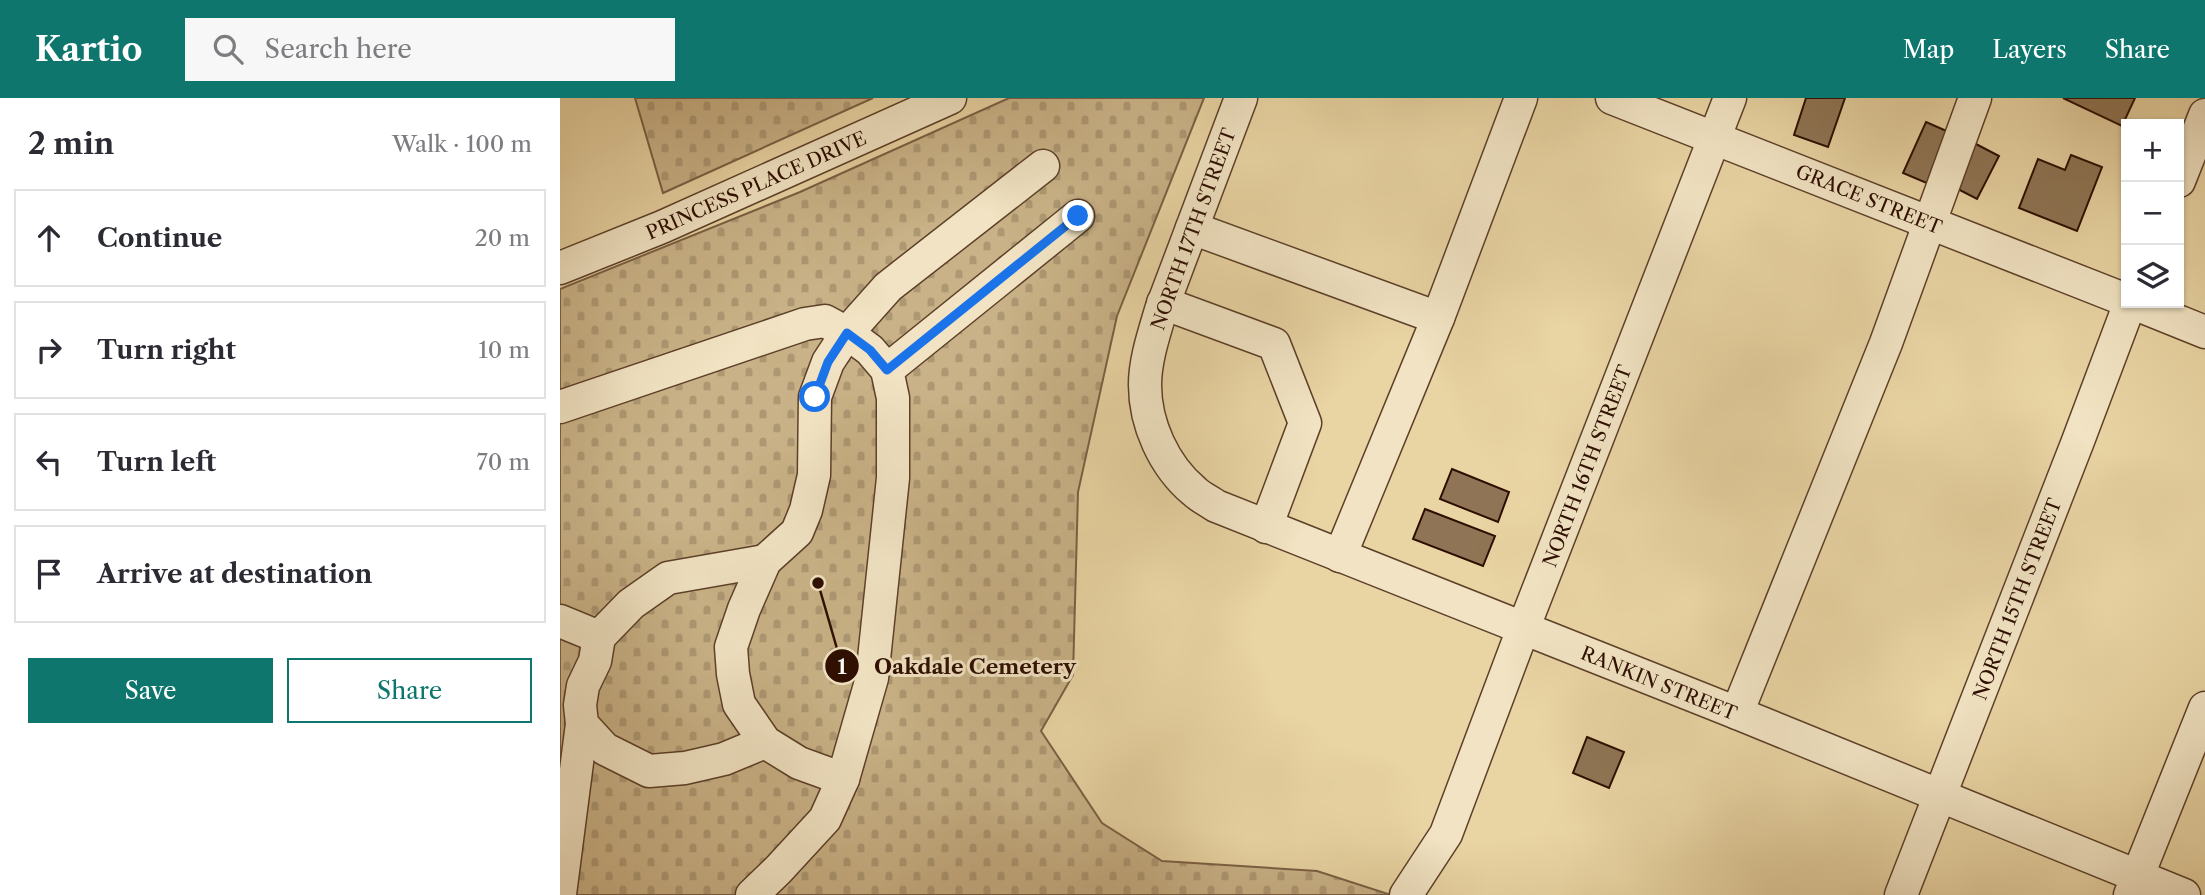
<!DOCTYPE html>
<html lang="en">
<head>
<meta charset="utf-8">
<style>
	:root { --surface:#fff; --page:#f7f7f7; --text:#2b2b33; --muted:#7c7c81; --line:#e1e1e2; --accent:#0f766e }
	body { margin:0; font-family:"Libre Caslon Text",serif; background:var(--page); color:var(--text) }
	.controls { position:absolute; right:21px; top:21px; display:grid; overflow:hidden; border-radius:0px; box-shadow:0 2px 5px #0004 }
	.controls button { width:63px; height:63px; display:grid; place-items:center; padding:0; border:0; border-bottom:2px solid var(--line); background:var(--surface); color:var(--text); font:35px sans-serif }
	.stop { position:absolute; width:21px; height:21px; margin:-16px; border:5px solid #1a73e8; border-radius:50%; background:#fff }
	.stop.end { background:#1a73e8; border-color:#fff; box-shadow:0 2px 7px #0008 }
	.list { margin:0; padding:0; list-style:none }
	h2 { display:flex; justify-content:space-between; align-items:center; height:91px; margin:0; padding:0 28px; font-size:30px }
	h2 small { font-size:23px; font-weight:400; color:var(--muted) }
	.list li { display:grid; grid-template-columns:46px 1fr auto; gap:21px; align-items:center; box-sizing:border-box; height:98px; margin:0 14px 14px; padding:0 14px; border:2px solid var(--line); border-radius:0px }
	.list b { display:block; font-size:26px; white-space:nowrap }
	.list em { font-size:23px; font-style:normal; color:var(--muted) }
	.actions { display:flex; gap:14px; padding:21px 28px }
	.actions a { flex:1; padding:16px 0; border:2px solid var(--accent); border-radius:0px; text-align:center; font-size:24px; color:var(--accent) }
	.actions .main { background:var(--accent); color:#fff }
	.icon { flex:none; width:38px; height:38px; fill:none; stroke:currentColor; stroke-width:2; stroke-linecap:round; stroke-linejoin:round }
	.map { position:relative; flex:none; width:1645px; height:797px; overflow:hidden }
	header { display:flex; align-items:center; gap:42px; box-sizing:border-box; height:98px; padding:0 35px; background:var(--accent); color:#fff }
	header strong { font-size:33px }
	nav { display:flex; gap:38px; margin-inline-start:auto; font-size:24px }
	.search { width:490px; height:63px; background:var(--page); display:flex; align-items:center; gap:18px; box-sizing:border-box; padding:0 24px; border-radius:0px; color:var(--muted); font-size:26px }
	main { display:flex }
	aside { flex:1; background:var(--surface) }
	.map>svg:first-child { display:block }
	.cemetery { fill:url(#cemetery-stones); stroke:#7b6044; stroke-width:2 }
	.building { fill:#8f7555; stroke:#2d0e00; stroke-width:2 }
	.lines { fill:none; stroke-linecap:round; stroke-linejoin:round }
	.minor-casing { stroke:#5c4029; stroke-width:35 }
	.minor { stroke:#f1e3c3; stroke-width:32 }
	.route { stroke:#1a73e8; stroke-width:9 }
	.labels { text-anchor:middle; stroke-width:6; stroke-linejoin:round; paint-order:stroke }
	.street-label { font-size:19px; fill:#2d0e00; stroke:#f1e3c3 }
	.leader { fill:none; stroke:#2d0e00; stroke-width:2.5 }
	.callout-dot { fill:#2d0e00; stroke:#f1e3c3; stroke-width:2.5 }
	.mark-label { font-size:21px; text-anchor:middle; font-weight:bold; fill:#fff }
	.callout-label { font-size:21px; text-anchor:middle; font-weight:bold; fill:#2d0e00; stroke:#f1e3c3; stroke-width:6; stroke-linejoin:round; paint-order:stroke }
</style>
</head>
<body>
<header>
<strong>Kartio</strong>
<div class="search"><svg class="icon" aria-label="search" viewBox="0 0 24 24"><circle cx="10" cy="10" r="6"/><path d="M15 15l6 6"/></svg>Search here</div>
<nav><a>Map</a><a>Layers</a><a>Share</a></nav>
</header>
<main>
<aside>
<h2>2 min<small>Walk · 100 m</small></h2>
<ul class="list">
<li><svg class="icon" aria-label="ahead" viewBox="0 0 24 24"><path d="M12 20V5M6 11l6-6 6 6"/></svg><div><b>Continue</b></div><em>20 m</em></li>
<li><svg class="icon" aria-label="right" viewBox="0 0 24 24"><path d="M7 20v-9h11M14 6l5 5-5 5"/></svg><div><b>Turn right</b></div><em>10 m</em></li>
<li><svg class="icon" aria-label="left" viewBox="0 0 24 24"><path d="M17 20v-9H6M10 6l-5 5 5 5"/></svg><div><b>Turn left</b></div><em>70 m</em></li>
<li><svg class="icon" aria-label="arrive" viewBox="0 0 24 24"><path d="M6 21V4h12l-3 4 3 4H6"/></svg><div><b>Arrive at destination</b></div></li>
</ul>
<div class="actions"><a class="main">Save</a><a>Share</a></div>
</aside>
<div class="map">
<svg width="1645" height="797" viewBox="0 0 1645 797">
	<defs>
		<pattern id="cemetery-stones" width="16" height="16" patternUnits="userSpaceOnUse" patternTransform="scale(1.75)"><rect width="16" height="16" fill="#c9b287"/><path d="M2 7V4a2 2 0 0 1 4 0v3zM10 15v-3a2 2 0 0 1 4 0v3z" fill="#ad9873"/></pattern>
	</defs>
	<rect width="100%" height="100%" fill="#e9d4a3"/>
	<filter id="stains"><feTurbulence type="fractalNoise" baseFrequency=".00286" numOctaves="4"/><feColorMatrix values="0 0 0 0 .2 0 0 0 0 .09 0 0 0 0 .02 0 0 0 .5 -.17"/></filter>
	<radialGradient id="worn" r=".72"><stop offset=".6" stop-color="#630" stop-opacity="0"/><stop offset="1" stop-color="#630" stop-opacity=".3"/></radialGradient>
	<g class="cemetery">
		<polygon points="75,0 313,0 103,95"/>
		<polygon points="449,0 644,0 557,218 518,394 513,577 481,633 542,725 602,763 757,773 831,797 0,797 0,191 240,94"/>
	</g>
	<g class="building">
		<polygon points="1246,0 1285,0 1268,49 1234,37"/>
		<polygon points="1503,0 1575,0 1562,28"/>
		<polygon points="1366,24 1398,38 1376,89 1343,75"/>
		<polygon points="1414,45 1439,58 1417,101 1392,88"/>
		<polygon points="1511,57 1542,69 1517,133 1459,110 1478,61 1505,72"/>
		<polygon points="892,371 949,394 938,424 880,401"/>
		<polygon points="865,411 935,438 923,468 853,441"/>
		<polygon points="1027,639 1064,654 1049,690 1013,675"/>
	</g>
	<g class="lines">
		<g class="minor-casing">
			<g id="minor">
				<path d="M681 0 601 212C594 236 585 262 585 287 585 326 604 368 634 393 640 399 649 403 656 408L1177 615 1624 797"/>
				<polyline points="1052,0 1566,202"/>
				<polyline points="1619,83 1645,17"/>
				<polyline points="632,130 878,220"/>
				<polyline points="0,170 102,129 390,0"/>
				<polyline points="603,205 714,246 745,325 706,429"/>
				<polyline points="1573,205 1645,234"/>
				<polyline points="327,272 518,118"/>
				<polyline points="0,309 245,226 265,223 287,235 310,252 327,272 333,300 333,380 312,580 283,681 265,721 218,772 192,797"/>
				<polyline points="780,458 878,220 961,0"/>
				<polyline points="205,463 108,480 71,506 39,539 35,563 23,588 20,607 22,626 45,651 89,673 125,670 164,661 205,644"/>
				<polyline points="0,523 39,539"/>
				<polyline points="1177,615 1326,245 1415,0"/>
				<polyline points="283,681 239,665 205,644 179,606 173,576 171,549 184,511 205,463 237,434 246,412 254,377 255,299 268,264 287,235 328,189 483,68"/>
				<polyline points="0,796 22,626"/>
				<polyline points="846,797 886,736 963,531 1170,0"/>
				<polyline points="1341,797 1518,343 1570,205"/>
				<polyline points="1570,797 1645,610"/>
			</g>
		</g>
		<use href="#minor" class="minor"/>
	</g>
	<g class="lines">
		<polyline class="route" points="255,299 268,264 287,235 310,252 327,272 518,118"/>
	</g>
	<g class="labels">
		<g class="street-label">
			<text transform="translate(196 87) rotate(-24)" y="7">PRINCESS PLACE DRIVE</text>
			<text transform="translate(1309 101) rotate(22)" y="7">GRACE STREET</text>
			<text transform="translate(633 131) rotate(-70)" y="7">NORTH 17TH STREET</text>
			<text transform="translate(1027 368) rotate(-69)" y="7">NORTH 16TH STREET</text>
			<text transform="translate(1457 501) rotate(-69)" y="7">NORTH 15TH STREET</text>
			<text transform="translate(1099 585) rotate(22)" y="7">RANKIN STREET</text>
		</g>
	</g>
	<path class="leader" d="M258 485L282 568"/>
	<g class="callout-dot">
		<circle cx="258" cy="485" r="7"/>
		<circle cx="282" cy="568" r="18"/>
	</g>
	<g class="mark-label">
		<text x="282" y="576">1</text>
	</g>
	<g class="callout-label">
		<text x="415" y="576">Oakdale Cemetery</text>
	</g>
	<rect width="100%" height="100%" filter="url(#stains)"/>
	<rect width="100%" height="100%" fill="url(#worn)"/>
</svg>
<div class="controls">
<button>+</button>
<button>−</button>
<button><svg class="icon" aria-label="layers" viewBox="0 0 24 24"><path d="M12 4l9 5-9 5-9-5zM3 14l9 5 9-5"/></svg></button>
</div>
<div class="stop" style="left:255px;top:299px"></div>
<div class="stop end" style="left:518px;top:118px"></div>
</div>
</main>
</body>
</html>
